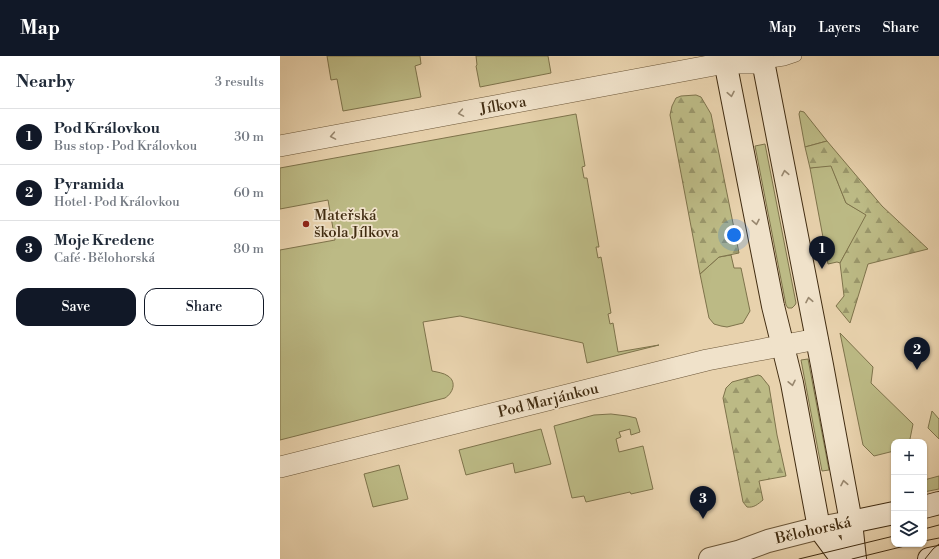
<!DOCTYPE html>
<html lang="en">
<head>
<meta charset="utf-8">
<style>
	:root { --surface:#fff; --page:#f6f6f7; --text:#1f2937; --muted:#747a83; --line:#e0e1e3; --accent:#111827 }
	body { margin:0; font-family:"Libre Bodoni",serif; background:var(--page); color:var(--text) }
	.controls { position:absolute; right:12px; bottom:12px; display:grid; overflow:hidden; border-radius:8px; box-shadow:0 1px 3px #0004 }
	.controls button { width:36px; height:36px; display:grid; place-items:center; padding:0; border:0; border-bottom:1px solid var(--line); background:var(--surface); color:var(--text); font:20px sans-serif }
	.you { position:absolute; left:454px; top:179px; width:14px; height:14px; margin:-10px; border:3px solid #fff; border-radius:50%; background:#1a73e8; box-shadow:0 0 0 6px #1a73e833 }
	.badge { display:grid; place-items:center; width:26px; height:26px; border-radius:50%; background:var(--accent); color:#fff; font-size:13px; font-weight:700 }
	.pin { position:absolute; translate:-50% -33px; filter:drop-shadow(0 1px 2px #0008) }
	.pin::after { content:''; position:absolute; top:21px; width:14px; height:12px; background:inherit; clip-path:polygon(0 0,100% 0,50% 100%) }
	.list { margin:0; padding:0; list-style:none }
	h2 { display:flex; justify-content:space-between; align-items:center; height:52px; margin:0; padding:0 16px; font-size:17px }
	h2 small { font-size:13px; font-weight:400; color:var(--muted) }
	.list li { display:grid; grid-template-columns:26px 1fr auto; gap:12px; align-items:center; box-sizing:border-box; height:56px; padding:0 16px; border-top:1px solid var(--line) }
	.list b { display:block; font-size:15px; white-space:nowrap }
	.list p { margin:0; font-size:13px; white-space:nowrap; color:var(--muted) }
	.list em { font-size:13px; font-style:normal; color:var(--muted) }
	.actions { display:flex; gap:8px; padding:12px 16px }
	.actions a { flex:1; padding:9px 0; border:1px solid var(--accent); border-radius:12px; text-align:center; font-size:14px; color:var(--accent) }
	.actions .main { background:var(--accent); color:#fff }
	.icon { flex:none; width:22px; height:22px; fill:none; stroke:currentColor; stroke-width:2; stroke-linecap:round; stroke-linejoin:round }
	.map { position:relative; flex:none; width:659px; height:503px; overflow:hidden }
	header { display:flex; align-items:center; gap:24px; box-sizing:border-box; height:56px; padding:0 20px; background:var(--accent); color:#fff }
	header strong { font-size:19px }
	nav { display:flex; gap:22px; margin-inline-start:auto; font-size:14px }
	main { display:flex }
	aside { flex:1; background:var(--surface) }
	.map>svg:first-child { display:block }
	.green { fill:#bcba85; stroke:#7e734b }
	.forest { fill:url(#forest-firs); stroke:#7e734b }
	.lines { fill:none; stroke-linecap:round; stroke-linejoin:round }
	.service-casing { stroke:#6b5638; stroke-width:12 }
	.minor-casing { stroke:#6b5638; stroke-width:22 }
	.tertiary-casing { stroke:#6b5638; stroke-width:24 }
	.secondary-casing { stroke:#412c11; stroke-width:24 }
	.service { stroke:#f0e2ca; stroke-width:11 }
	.minor { stroke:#f0e2ca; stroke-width:21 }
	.tertiary { stroke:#f0e2ca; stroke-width:22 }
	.secondary { stroke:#f0e2ca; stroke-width:22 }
	.tram { stroke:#412c11; stroke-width:1 }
	.oneway { stroke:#98876e }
	.poi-dot { fill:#8f2418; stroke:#f0e2ca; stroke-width:1.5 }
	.labels { text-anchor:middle; stroke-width:3.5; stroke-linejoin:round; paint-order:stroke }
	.street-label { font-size:15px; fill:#412c11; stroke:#f0e2ca }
	.poi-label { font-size:15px; fill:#412c11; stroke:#f0e2ca; text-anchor:start }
</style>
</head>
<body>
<header>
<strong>Map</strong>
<nav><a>Map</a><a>Layers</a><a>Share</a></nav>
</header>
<main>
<aside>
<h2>Nearby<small>3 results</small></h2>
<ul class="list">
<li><span class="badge">1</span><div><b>Pod Královkou</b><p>Bus stop · Pod Královkou</p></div><em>30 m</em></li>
<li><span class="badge">2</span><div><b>Pyramida</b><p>Hotel · Pod Královkou</p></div><em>60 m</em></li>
<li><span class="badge">3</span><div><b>Moje Kredenc</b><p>Café · Bělohorská</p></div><em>80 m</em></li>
</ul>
<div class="actions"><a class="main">Save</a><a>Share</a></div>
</aside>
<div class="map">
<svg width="659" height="503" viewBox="0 0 659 503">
	<defs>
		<pattern id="forest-firs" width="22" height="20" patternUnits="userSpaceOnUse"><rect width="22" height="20" fill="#bcba85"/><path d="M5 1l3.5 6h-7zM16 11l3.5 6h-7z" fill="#9a976b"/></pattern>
	</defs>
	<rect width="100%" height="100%" fill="#e8d2ad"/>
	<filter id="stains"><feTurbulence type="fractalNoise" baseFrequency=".005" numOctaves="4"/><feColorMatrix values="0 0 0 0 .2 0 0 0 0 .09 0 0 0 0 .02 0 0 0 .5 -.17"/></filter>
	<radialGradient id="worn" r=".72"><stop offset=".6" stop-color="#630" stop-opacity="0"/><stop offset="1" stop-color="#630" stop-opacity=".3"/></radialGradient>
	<g class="green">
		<polygon points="47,0 140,0 141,8 135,10 141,41 63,55 57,23 51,24"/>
		<polygon points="196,0 268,0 271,17 200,31 196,10 197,9"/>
		<polygon points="520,55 524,56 547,85 525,91 519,58"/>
		<path d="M296 58 305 110 302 111 304 122H307L319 191H316L318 202 321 201 331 257 328 258 330 268 333 267 338 296 379 289 307 307 303 287 180 260 143 266 152 315C157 316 164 317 168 320 177 326 173 337 165 342L0 384V194L55 184 48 144 0 153V112Z"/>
		<polygon points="485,88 516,247 515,249 512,252 508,252 506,249 475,90"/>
		<polygon points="551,109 566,147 587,159 560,207 557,206 548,208 530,112"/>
		<polygon points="451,199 454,212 461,212 470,255 463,267 447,271 441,270 434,268 429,262 420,218 439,201"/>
		<polygon points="560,277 593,311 591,327 633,368 630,383 633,386 614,386 614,395 594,400 583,389"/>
		<polygon points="528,303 549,414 542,415 521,304"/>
		<polygon points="652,355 659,363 659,383 648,372"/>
		<polygon points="331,358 347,360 356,362 360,376 351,379 350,373 339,376 341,381 336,383 339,396 363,390 373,433 351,438 350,436 306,446 304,440 292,442 274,370 314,359"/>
		<polygon points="261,373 271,408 235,417 233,407 186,419 179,394"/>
		<polygon points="119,409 128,443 93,451 84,418"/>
		<polygon points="659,420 659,433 644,436 644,424"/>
	</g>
	<g class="forest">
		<polygon points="416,39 421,41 431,58 459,197 439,201 420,218 390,59 392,50 396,42 401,40"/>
		<polygon points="547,85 602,150 648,193 588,208 570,267 556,250 564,240 560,207 586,159 566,147 551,110 530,112 525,91"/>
		<path d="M478 319 481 320 489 330 497 379 506 420 479 425 483 444C478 448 474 452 467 451L463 446 443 342 446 332 452 326Z"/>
	</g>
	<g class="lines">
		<g class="service-casing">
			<polyline id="service" points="484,7 504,4 516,0"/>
		</g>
		<g class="minor-casing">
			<g id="minor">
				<polyline points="0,90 445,7 484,7"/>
				<polyline points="0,411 427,304 537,283"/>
			</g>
		</g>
		<g class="tertiary-casing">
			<polyline id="tertiary" points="430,503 458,496 488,485 539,472 571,466"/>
		</g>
		<g class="secondary-casing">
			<g id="secondary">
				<polyline points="444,0 493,250 512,327 539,472 562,503"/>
				<polyline points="482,0 542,309 571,466 575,503"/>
				<polyline points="644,451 659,447"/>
				<polyline points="571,466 614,457"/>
				<polyline points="649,503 659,501"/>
			</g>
		</g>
		<use href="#service" class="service"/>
		<use href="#minor" class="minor"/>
		<use href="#tertiary" class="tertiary"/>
		<use href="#secondary" class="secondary"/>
		<g class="tram">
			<polyline points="644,473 659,469"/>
			<polyline points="644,485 659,482"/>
			<polyline points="519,503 614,480"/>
			<polyline points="572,503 633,488"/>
			<polyline points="645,503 653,493 659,488"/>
		</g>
	</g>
	<defs><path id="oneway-chevron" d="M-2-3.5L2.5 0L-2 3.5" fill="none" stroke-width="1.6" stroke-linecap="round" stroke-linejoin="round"/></defs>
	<g class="oneway">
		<use href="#oneway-chevron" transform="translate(451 38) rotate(79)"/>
		<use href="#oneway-chevron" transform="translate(181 57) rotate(170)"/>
		<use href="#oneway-chevron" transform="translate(53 80) rotate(170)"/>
		<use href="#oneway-chevron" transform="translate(505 117) rotate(-101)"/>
		<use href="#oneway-chevron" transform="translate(476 166) rotate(79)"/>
		<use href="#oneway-chevron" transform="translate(529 244) rotate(-101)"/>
		<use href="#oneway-chevron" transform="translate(512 327) rotate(78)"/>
		<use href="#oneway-chevron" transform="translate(564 427) rotate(-101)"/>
	</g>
	<circle class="poi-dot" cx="26" cy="168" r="4"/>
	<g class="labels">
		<g class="street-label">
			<text transform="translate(223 49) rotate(-10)" y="5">Jílkova</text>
			<text transform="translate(268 344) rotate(-14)" y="5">Pod Marjánkou</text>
			<text transform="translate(533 474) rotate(-13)" y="5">Bělohorská</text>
		</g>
		<g class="poi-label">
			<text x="34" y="164">Mateřská<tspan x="34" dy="17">škola Jílkova</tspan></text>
		</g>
	</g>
	<rect width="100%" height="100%" filter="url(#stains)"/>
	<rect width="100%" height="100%" fill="url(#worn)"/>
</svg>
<div class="controls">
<button>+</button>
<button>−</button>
<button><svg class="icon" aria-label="layers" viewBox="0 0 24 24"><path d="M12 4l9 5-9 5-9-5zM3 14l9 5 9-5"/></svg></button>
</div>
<div class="you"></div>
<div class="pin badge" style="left:542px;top:213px">1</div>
<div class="pin badge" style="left:637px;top:314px">2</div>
<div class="pin badge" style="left:423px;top:463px">3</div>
</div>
</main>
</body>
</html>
